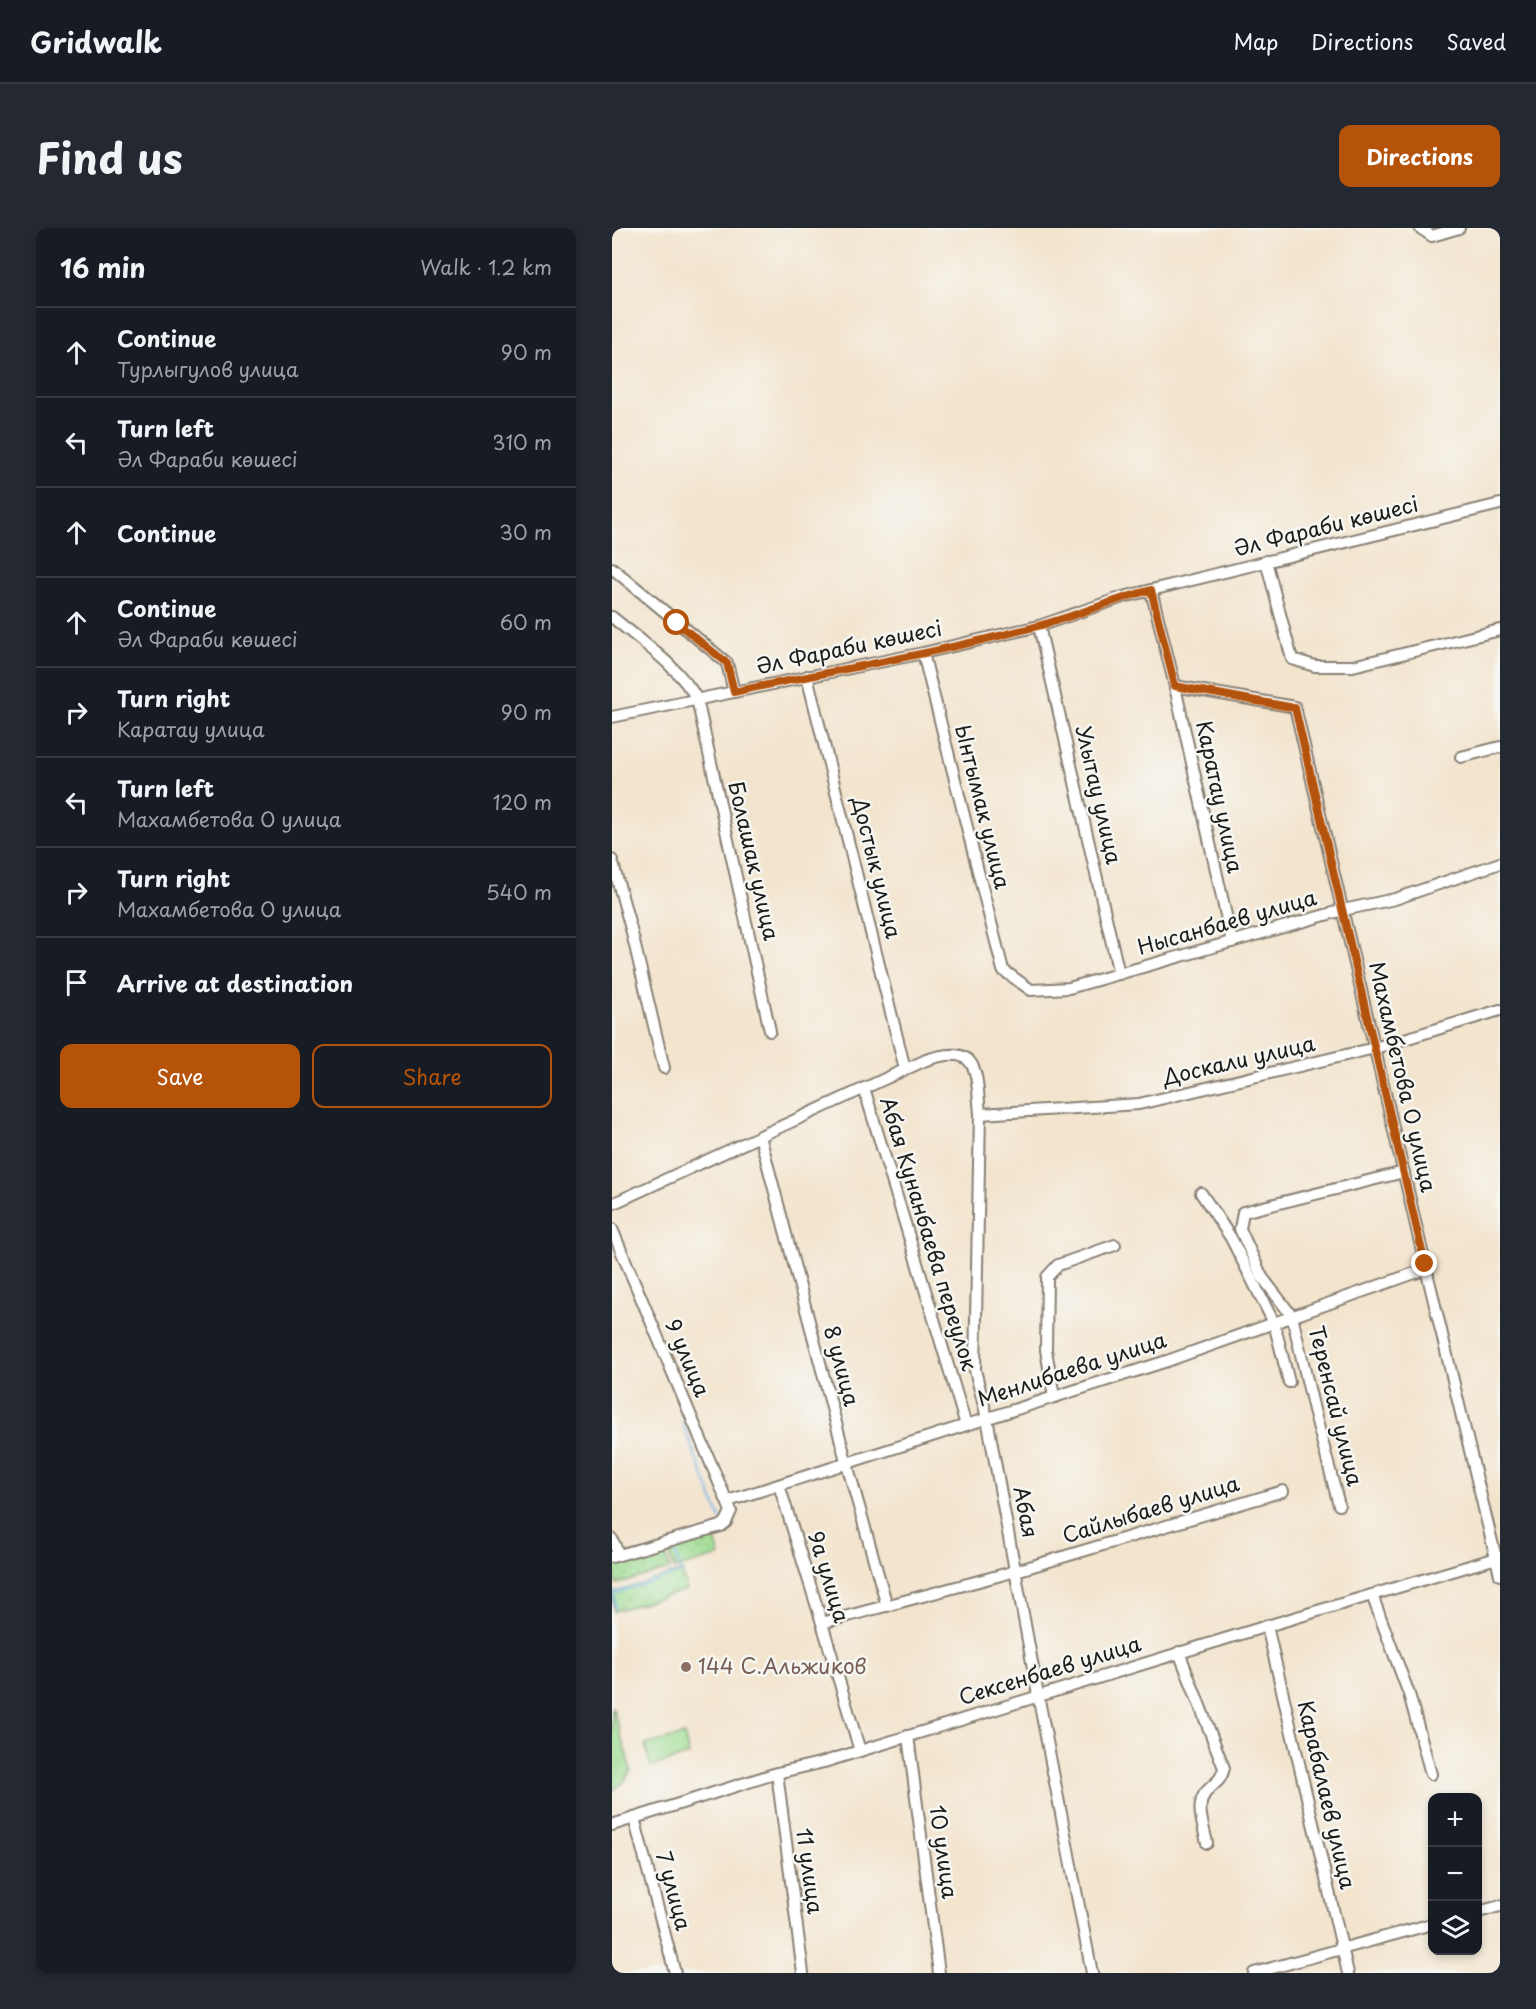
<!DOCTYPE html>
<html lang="en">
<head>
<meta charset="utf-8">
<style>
	:root { --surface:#171b24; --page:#242831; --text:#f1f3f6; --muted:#9ea1a6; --line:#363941; --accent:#b45309 }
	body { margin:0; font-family:"Playpen Sans",sans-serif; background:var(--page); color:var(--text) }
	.controls { position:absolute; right:18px; bottom:18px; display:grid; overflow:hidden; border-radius:12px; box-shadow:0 3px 9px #0003 }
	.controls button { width:54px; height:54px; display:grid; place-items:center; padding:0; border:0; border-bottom:2px solid var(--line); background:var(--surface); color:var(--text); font:30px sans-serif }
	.stop { position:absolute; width:18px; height:18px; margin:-14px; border:4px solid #b45309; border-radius:50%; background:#fff }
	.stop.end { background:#b45309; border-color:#fff; box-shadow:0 2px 6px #0008 }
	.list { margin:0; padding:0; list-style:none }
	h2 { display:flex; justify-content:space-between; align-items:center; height:78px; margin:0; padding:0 24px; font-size:26px }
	h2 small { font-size:20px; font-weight:400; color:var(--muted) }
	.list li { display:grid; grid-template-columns:39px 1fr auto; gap:18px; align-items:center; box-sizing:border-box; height:90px; padding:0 24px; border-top:2px solid var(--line) }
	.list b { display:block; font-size:22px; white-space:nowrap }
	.list p { margin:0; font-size:20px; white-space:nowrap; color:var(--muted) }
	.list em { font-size:20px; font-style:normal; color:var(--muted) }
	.actions { display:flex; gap:12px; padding:18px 24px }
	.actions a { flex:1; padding:14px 0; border:2px solid var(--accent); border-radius:12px; text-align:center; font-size:21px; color:var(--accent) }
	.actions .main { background:var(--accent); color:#fff }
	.icon { flex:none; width:33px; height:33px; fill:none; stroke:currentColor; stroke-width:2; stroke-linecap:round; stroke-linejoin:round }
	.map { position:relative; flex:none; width:888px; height:1745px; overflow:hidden; border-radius:12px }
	header { display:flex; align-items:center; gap:36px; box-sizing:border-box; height:84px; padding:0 30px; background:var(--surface); border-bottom:2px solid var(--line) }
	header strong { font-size:28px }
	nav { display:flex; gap:33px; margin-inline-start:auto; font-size:21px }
	.intro { display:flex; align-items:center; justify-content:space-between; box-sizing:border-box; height:144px; padding:0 36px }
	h1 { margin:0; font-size:42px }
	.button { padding:15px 27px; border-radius:12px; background:var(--accent); color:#fff; font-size:21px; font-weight:700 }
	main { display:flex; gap:36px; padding:0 36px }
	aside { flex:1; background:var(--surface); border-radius:12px; box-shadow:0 3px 9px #0003 }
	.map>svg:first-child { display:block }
	.grass { fill:url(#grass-dots); stroke:#5d7c56; stroke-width:1.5 }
	.garden { fill:#9edc91; stroke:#5d7c56; stroke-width:1.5 }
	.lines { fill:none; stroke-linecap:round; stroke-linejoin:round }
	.stream { stroke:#72b6e8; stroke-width:2 }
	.minor-casing { stroke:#888074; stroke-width:14 }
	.minor { stroke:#fff; stroke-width:10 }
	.route { stroke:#b45309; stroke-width:8 }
	.education-dot { fill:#8d6e63; stroke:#f6f6f2; stroke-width:2 }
	.labels { text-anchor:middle; stroke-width:5; stroke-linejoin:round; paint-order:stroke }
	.street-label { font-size:21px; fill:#1c1c1c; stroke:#f6f6f2 }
	.education-label { font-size:21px; fill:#785e54; stroke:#f6f6f2; text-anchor:start }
</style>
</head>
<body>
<header>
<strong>Gridwalk</strong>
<nav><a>Map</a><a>Directions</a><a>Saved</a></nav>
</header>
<div class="intro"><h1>Find us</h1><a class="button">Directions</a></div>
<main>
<aside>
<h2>16 min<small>Walk · 1.2 km</small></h2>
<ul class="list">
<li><svg class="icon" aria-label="ahead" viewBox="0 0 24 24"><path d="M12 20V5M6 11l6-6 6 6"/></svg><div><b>Continue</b><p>Турлыгулов улица</p></div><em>90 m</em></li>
<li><svg class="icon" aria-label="left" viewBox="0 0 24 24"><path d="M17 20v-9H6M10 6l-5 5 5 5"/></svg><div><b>Turn left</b><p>Әл Фараби көшесі</p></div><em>310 m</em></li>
<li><svg class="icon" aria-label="ahead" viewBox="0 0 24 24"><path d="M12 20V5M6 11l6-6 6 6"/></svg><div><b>Continue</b></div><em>30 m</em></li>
<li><svg class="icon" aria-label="ahead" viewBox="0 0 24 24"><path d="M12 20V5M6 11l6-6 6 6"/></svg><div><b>Continue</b><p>Әл Фараби көшесі</p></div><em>60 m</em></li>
<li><svg class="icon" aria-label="right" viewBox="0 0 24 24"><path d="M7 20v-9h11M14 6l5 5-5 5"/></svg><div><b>Turn right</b><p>Каратау улица</p></div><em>90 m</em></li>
<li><svg class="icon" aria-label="left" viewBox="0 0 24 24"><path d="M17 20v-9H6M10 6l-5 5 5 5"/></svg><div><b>Turn left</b><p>Махамбетова О улица</p></div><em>120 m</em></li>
<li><svg class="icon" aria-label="right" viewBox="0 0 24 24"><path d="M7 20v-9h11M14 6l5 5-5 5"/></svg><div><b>Turn right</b><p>Махамбетова О улица</p></div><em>540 m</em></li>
<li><svg class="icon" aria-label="arrive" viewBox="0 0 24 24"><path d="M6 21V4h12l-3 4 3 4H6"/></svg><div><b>Arrive at destination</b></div></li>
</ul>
<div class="actions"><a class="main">Save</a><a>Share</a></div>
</aside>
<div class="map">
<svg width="888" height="1745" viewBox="0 0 888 1745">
	<defs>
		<pattern id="grass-dots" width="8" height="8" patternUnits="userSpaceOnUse" patternTransform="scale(1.5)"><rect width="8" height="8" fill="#9edc91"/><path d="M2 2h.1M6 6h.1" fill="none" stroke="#88bc7c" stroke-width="1.8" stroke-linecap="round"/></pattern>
	</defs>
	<rect width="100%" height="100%" fill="#f6f6f2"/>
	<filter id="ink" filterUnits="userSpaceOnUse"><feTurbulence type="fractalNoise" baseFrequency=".0167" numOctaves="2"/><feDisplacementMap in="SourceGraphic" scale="12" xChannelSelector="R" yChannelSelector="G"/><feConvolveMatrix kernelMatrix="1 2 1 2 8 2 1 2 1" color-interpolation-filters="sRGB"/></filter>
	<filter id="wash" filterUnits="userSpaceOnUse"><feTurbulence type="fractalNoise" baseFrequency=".008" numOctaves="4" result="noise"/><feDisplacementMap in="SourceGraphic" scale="24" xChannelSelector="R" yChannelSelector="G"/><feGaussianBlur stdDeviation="1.35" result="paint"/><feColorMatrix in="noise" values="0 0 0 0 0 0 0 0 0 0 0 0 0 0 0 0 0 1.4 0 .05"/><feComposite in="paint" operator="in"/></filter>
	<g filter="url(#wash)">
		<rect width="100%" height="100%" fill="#f3e4cd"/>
		<g class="grass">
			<polygon points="102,1308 108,1328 62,1341 56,1322"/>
			<polygon points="52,1321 58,1341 5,1356 0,1336"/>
			<polygon points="70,1343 75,1362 2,1383 0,1365"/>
		</g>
		<g class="garden">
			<polygon points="0,1478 19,1542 12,1554 0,1563"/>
			<polygon points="72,1507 77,1527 39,1539 33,1517"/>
		</g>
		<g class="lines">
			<g class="stream">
				<polyline points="70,1194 109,1292"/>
				<polyline points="3,1381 2,1365 69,1345 61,1318 113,1303 113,1301"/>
			</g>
		</g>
	</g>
	<g filter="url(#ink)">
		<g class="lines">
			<g class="minor-casing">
				<g id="minor">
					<polyline points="808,0 820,8 847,0"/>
					<polyline points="654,333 680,431 703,438 741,438 888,402"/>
					<polyline points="0,340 115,435 122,464"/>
					<polyline points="539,362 561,450 620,714"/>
					<path d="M0 389C30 414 65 437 85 471L158 803"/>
					<polyline points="427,398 507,746"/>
					<polyline points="311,425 391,742 419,762 457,760 731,682 783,671 888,635"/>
					<polyline points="195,448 293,841"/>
					<polyline points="563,458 683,479 813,1036 888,1347"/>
					<polyline points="0,489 311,425 427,398 511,369 888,276"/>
					<polyline points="849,529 888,519"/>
					<polyline points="0,632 19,701 52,840"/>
					<polyline points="252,860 354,1197"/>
					<polyline points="368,886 527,876 763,820 888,782"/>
					<polyline points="148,908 233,1229 275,1378"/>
					<polyline points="589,965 619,1010 662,1095 677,1154"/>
					<path d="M0 976 314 832C368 814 364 844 368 886L363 1142 375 1190 426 1467 480 1745"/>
					<polyline points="0,1001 119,1283 114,1294 109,1298 0,1329"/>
					<polyline points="442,1169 434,1122 435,1049 446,1037 503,1017"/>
					<polyline points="167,1257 210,1395 248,1523"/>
					<polyline points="116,1273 555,1133 814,1041"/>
					<polyline points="727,1277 702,1182 680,1088 650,1049 628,1001 631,984 792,944"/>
					<polyline points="0,1311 7,1327"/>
					<polyline points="760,1367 797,1466 819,1546"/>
					<polyline points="210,1395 404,1343 671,1263"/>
					<polyline points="655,1398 736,1745"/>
					<path d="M567 1424 612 1540C609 1553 604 1554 595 1563 582 1576 592 1599 595 1615"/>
					<polyline points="296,1508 327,1745"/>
					<polyline points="165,1545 191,1745"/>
					<polyline points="22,1590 63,1745"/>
					<polyline points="0,1597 165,1545 212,1534 655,1398 888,1329"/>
					<polyline points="866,1684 888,1678"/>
					<polyline points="642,1745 820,1696"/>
				</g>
			</g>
			<use href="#minor" class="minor"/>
		</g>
	</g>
	<g class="lines" filter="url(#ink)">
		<path class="route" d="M65 395 115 435 122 464C223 442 326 425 426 398 464 388 500 372 539 362L563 458 683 480 813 1036"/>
	</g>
	<circle class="education-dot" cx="74" cy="1439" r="6"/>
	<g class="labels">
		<g class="street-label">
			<text transform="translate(714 299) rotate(-14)" y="7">Әл Фараби көшесі</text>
			<text transform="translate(237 420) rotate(-12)" y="7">Әл Фараби көшесі</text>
			<text transform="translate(486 567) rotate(77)" y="7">Улытау улица</text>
			<text transform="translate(607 569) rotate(78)" y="7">Каратау улица</text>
			<text transform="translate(370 579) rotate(76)" y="7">Ынтымак улица</text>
			<text transform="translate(141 633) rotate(77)" y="7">Болашак улица</text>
			<text transform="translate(264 640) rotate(76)" y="7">Достык улица</text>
			<text transform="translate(615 695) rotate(-16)" y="7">Нысанбаев улица</text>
			<text transform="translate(627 833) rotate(-13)" y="7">Доскали улица</text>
			<text transform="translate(790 849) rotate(77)" y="7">Махамбетова О улица</text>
			<text transform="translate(316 1006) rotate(73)" y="7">Абая Кунанбаева переулок</text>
			<text transform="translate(75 1130) rotate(67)" y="7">9 улица</text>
			<text transform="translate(229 1138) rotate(75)" y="7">8 улица</text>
			<text transform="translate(460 1142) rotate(-18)" y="7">Менлибаева улица</text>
			<text transform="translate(723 1178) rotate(76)" y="7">Теренсай улица</text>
			<text transform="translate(539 1282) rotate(-17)" y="7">Сайлыбаев улица</text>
			<text transform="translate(413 1284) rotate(79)" y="7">Абая</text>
			<text transform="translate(216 1349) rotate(73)" y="7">9а улица</text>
			<text transform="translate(438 1443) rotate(-17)" y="7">Сексенбаев улица</text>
			<text transform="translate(714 1567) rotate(77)" y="7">Карабалаев улица</text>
			<text transform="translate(331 1624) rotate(82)" y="7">10 улица</text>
			<text transform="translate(197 1643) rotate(82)" y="7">11 улица</text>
			<text transform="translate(61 1663) rotate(75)" y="7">7 улица</text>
		</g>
		<g class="education-label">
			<text x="86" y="1446">144 С.Альжиков</text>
		</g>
	</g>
</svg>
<div class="controls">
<button>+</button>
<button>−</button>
<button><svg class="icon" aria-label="layers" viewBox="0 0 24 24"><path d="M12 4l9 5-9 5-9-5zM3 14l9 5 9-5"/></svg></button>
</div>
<div class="stop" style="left:65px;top:395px"></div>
<div class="stop end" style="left:813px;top:1036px"></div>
</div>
</main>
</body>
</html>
